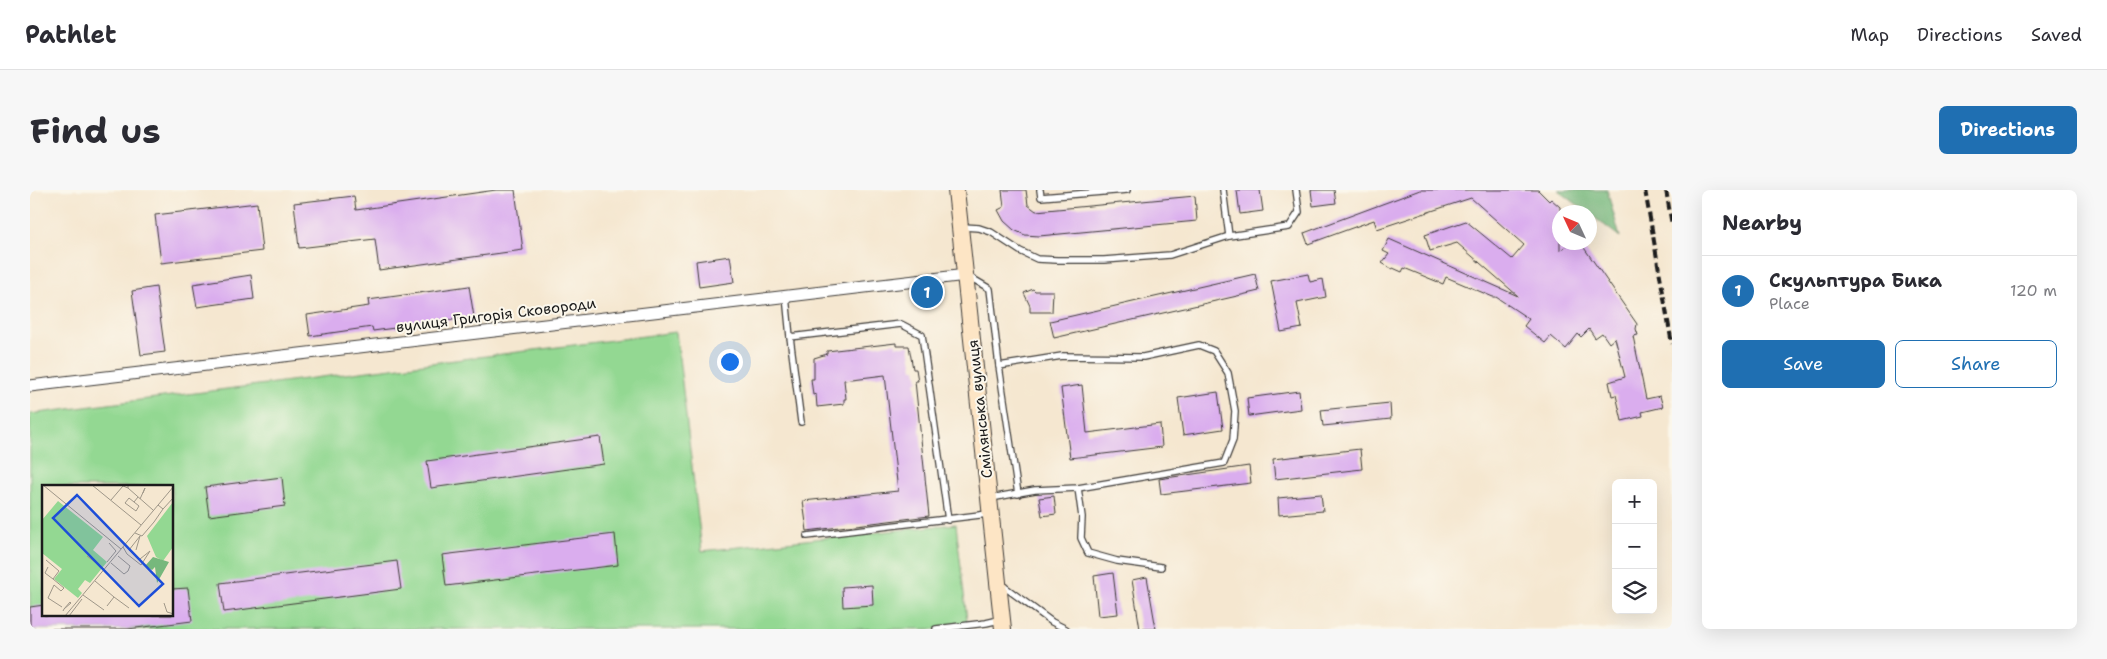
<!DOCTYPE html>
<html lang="en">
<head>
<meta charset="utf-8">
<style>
	:root { --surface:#fff; --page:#f7f7f7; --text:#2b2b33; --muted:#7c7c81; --line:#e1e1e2; --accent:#1f6fb2 }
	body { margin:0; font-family:"Shantell Sans",sans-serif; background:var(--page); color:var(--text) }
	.controls { position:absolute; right:15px; bottom:15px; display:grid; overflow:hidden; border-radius:8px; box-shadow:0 5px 20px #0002 }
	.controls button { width:45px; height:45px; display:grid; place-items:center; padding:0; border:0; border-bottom:1px solid var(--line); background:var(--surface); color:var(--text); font:25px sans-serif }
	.compass { position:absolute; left:1522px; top:15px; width:45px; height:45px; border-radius:50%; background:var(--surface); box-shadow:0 5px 20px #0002; rotate:314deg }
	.you { position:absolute; left:699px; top:171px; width:18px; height:18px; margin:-12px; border:4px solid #fff; border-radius:50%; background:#1a73e8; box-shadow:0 0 0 8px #1a73e833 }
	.badge { display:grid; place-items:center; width:32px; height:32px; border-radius:50%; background:var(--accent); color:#fff; font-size:16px; font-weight:700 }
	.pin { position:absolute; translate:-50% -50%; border:2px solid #fff; box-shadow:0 1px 5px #0006 }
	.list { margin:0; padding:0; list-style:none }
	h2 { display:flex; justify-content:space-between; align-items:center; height:65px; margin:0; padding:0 20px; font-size:21px }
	h2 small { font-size:16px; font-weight:400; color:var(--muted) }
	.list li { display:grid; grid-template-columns:32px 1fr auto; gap:15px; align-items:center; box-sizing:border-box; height:70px; padding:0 20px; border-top:1px solid var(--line) }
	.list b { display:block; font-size:19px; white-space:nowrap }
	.list p { margin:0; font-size:16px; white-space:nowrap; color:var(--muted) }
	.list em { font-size:16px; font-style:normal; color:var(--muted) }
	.actions { display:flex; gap:10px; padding:15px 20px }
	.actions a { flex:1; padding:11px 0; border:1px solid var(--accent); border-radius:8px; text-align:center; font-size:18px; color:var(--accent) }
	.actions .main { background:var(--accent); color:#fff }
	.icon { flex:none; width:28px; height:28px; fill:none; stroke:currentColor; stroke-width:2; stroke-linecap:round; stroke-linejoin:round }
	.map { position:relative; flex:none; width:1642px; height:439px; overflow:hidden; border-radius:8px }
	header { display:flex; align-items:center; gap:30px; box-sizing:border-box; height:70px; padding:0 25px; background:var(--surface); border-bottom:1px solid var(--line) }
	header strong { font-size:24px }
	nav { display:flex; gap:28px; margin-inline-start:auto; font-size:18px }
	.intro { display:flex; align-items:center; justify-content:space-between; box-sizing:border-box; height:120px; padding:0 30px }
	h1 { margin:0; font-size:35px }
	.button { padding:12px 22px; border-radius:8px; background:var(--accent); color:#fff; font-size:18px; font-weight:700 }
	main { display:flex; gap:30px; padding:0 30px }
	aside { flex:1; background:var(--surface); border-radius:8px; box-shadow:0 5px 20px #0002 }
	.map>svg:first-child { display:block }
	.green { fill:#93d892; stroke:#587a57; fill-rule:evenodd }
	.forest { fill:#76b87c; stroke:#496a4c }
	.building { fill:#daadee }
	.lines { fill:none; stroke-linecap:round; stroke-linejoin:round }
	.service-casing { stroke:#3d3a37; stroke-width:8 }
	.minor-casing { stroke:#3d3a37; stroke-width:13 }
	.secondary-casing { stroke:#3d3a37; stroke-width:18 }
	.service { stroke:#fff; stroke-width:5.5 }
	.minor { stroke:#fff; stroke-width:11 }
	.secondary { stroke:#fde5c5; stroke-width:16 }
	.rail { stroke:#1c1c1c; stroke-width:4; stroke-dasharray:8 4; stroke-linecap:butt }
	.labels { text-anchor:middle; stroke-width:4; stroke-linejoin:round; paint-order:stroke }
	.street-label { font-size:15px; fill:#1c1c1c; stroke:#fbf7ec }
	.inset-road { fill:none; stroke:#9e9688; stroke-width:1 }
	.view { fill:#1d4ed8; fill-opacity:0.15; stroke:#1d4ed8; stroke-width:2.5 }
	.inset-edge { fill:none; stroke:#1c1c1c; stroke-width:2.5 }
</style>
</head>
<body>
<header>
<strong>Pathlet</strong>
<nav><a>Map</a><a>Directions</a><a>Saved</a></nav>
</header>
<div class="intro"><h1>Find us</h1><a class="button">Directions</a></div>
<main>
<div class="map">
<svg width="1642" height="439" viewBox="0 0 1642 439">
	<rect width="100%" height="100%" fill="#fbf7ec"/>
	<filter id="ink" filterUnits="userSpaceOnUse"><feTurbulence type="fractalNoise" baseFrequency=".02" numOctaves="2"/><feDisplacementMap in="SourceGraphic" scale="10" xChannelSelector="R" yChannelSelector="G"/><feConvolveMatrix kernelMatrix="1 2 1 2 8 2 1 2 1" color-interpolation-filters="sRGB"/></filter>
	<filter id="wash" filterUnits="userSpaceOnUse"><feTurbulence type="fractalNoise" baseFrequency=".0096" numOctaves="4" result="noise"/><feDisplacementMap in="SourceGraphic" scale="20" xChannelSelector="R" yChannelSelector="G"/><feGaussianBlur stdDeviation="1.12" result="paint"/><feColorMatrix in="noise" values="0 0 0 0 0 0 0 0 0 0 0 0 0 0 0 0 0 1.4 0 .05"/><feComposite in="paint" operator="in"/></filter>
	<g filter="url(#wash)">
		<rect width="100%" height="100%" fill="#f5e7d0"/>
		<path class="green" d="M646 142 672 361 926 334 938 439H0V224ZM14 297H142V425H14Z"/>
		<polygon class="forest" points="1528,0 1577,0 1590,47"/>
		<g id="blocks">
			<g class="building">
				<polygon points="466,0 485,0 493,60 349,80 345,49 269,58 264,13 324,6 326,20"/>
				<polygon points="972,0 996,0 998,15 1006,21 1165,6 1167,31 1009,46 995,45 984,40 974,31 968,20 974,17"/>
				<polygon points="1207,0 1230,0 1233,21 1210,24"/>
				<polygon points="1281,0 1304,0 1306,13 1283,16"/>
				<polygon points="1390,0 1508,0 1519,11 1521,9 1530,17 1530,61 1541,52 1550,52 1607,134 1606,139 1608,145 1603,146 1616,209 1630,206 1633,217 1612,222 1613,226 1592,231 1586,205 1582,206 1579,192 1595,187 1585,148 1579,153 1572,143 1565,148 1559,139 1551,147 1548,144 1536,159 1521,146 1515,153 1494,136 1499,129 1466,107 1463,107 1416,87 1413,94 1374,78 1372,82 1363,78 1362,79 1352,73 1359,64 1353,61 1359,49 1488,106 1427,53 1400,61 1395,45 1436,31 1482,69 1494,55 1441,8 1347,39 1344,30 1278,54 1274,43"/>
				<polygon points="227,13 232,61 131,73 125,25"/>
				<polygon points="700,66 704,92 669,97 666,71"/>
				<polygon points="1225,84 1229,101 1024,148 1020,131"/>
				<polygon points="1278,84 1280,92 1293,89 1296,107 1267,113 1272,138 1251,142 1241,91"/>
				<polygon points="221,85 224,109 167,117 163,94"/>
				<polygon points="439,96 444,127 343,141 342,137 280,146 277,125 339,116 338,110"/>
				<polygon points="126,97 135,162 111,165 102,101"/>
				<polygon points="1003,99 1005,101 1023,101 1022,122 1000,122 1000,116 994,103"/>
				<polygon points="866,153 866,156 879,156 883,179 886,179 888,191 885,191 899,326 777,341 773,311 868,301 855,185 814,190 816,209 814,209 814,214 787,217 786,204 783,205 781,189 784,189 784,168 797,164 797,161"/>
				<polygon points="1052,195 1057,243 1130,234 1132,257 1040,268 1031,198"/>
				<polygon points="1269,201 1271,219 1219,226 1217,208"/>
				<polygon points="1188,202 1193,239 1153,245 1148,208"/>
				<polygon points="1360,213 1361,229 1293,236 1291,220"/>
				<polygon points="570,247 574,274 401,298 397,271"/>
				<polygon points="1330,259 1332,279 1245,289 1243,269"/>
				<polygon points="1219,276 1221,293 1131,304 1129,289"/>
				<polygon points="252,287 255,316 179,326 175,297"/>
				<polygon points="1291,304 1293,321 1249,325 1248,308"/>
				<polygon points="1024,306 1026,324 1012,326 1009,308"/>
				<polygon points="585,344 588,375 416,396 412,365"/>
				<polygon points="367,371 371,399 194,422 190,393"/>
				<polygon points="1083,383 1088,424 1068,426 1064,386"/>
				<polygon points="1117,387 1126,439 1110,439 1102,390"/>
				<polygon points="842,395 843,415 813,417 812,397"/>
				<polygon points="158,398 162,431 98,439 0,439 0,417 14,415 14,425 142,425 142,399"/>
			</g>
		</g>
	</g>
	<g filter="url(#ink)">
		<use href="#blocks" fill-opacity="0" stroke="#3d3a37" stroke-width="1"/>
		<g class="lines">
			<g class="service-casing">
				<g id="service">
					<polyline points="1010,0 1011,7 1097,0"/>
					<polyline points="1193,0 1199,46"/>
					<polyline points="933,37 949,38 961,42 990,61 1007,69 1027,70 1074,70 1140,65 1199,46 1259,37 1269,22 1266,0"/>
					<polyline points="938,86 960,99 969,176 988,304"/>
					<polyline points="756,106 760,147 771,232"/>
					<polyline points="760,147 871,134 892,145 918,330"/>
					<polyline points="1048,298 1052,327 1051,348 1058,363 1087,371 1131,377"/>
					<polyline points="961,308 1005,300 1048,298 1194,273 1203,250 1205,221 1198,183 1184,161 1169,155 1113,167 1032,166 969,176"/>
					<polyline points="777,346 958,324"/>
					<polyline points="972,395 1022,432 1036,439"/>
					<polyline points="906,439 956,433 969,430"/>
				</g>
			</g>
			<g class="minor-casing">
				<polyline id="minor" points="0,196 936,85"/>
			</g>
			<g class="secondary-casing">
				<polyline id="secondary" points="926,0 973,439"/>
			</g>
			<use href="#service" class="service"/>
			<use href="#minor" class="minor"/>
			<use href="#secondary" class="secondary"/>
			<g class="rail">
				<polyline points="1615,0 1642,154"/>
				<polyline points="1636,0 1642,35"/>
			</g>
		</g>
	</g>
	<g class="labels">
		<g class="street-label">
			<text transform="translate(466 125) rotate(-7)" y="5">вулиця Григорія Сковороди</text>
			<text transform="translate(950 219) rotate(-96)" y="5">Смілянська вулиця</text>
		</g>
	</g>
	<g transform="translate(12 295)">
		<rect width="131" height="131" fill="#f5e7d0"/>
		<path d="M16 16 61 52 51 65 65 77 48 98 43 95 36 104 40 108 36 113 12 94 20 84 0 68V35ZM131 17V62L121 76 114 72 105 51Z" fill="#93d892"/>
		<path d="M111 72 127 77 115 98 113 82 110 85 103 81Z" fill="#76b87c"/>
		<path class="inset-road" d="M1 0 79 64M50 0 99 40M86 3 111 25M98 14 103 3 101 8M69 15 81 1 86 3V0M92 17 87 13 83 18 94 26 97 21 92 17 96 12M121 24 132 12M93 48 100 51 112 37 121 24 116 20M81 62 85 69 99 80 108 66 98 74M94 65 98 51 87 65 97 75M45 71 62 84M4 75 17 86 11 94 22 103M65 77 74 66 67 58M69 78 82 89 86 86 88 81 76 71M6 82 3 88 11 94M53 96 72 112 65 121M41 110 62 125M72 112 87 123M122 118 125 127 132 129M20 122 6 113 12 100 19 106 22 103M21 126 22 124 28 117 29 118 22 124M23 131 132 1M27 131 40 114"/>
		<path class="view" d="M35 10 121 99 97 121 11 33Z"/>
		<rect width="131" height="131" class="inset-edge"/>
	</g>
</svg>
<div class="controls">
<button>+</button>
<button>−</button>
<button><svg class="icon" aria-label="layers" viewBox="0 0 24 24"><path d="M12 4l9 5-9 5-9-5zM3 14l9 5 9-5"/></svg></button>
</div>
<svg class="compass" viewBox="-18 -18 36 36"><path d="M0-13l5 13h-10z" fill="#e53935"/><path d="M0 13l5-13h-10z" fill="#7c7c81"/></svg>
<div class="you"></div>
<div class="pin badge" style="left:897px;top:102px">1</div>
</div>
<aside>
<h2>Nearby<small></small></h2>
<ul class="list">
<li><span class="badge">1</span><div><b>Cкульптура Бика</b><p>Place</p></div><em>120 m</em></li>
</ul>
<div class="actions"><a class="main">Save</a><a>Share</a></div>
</aside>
</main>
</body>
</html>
